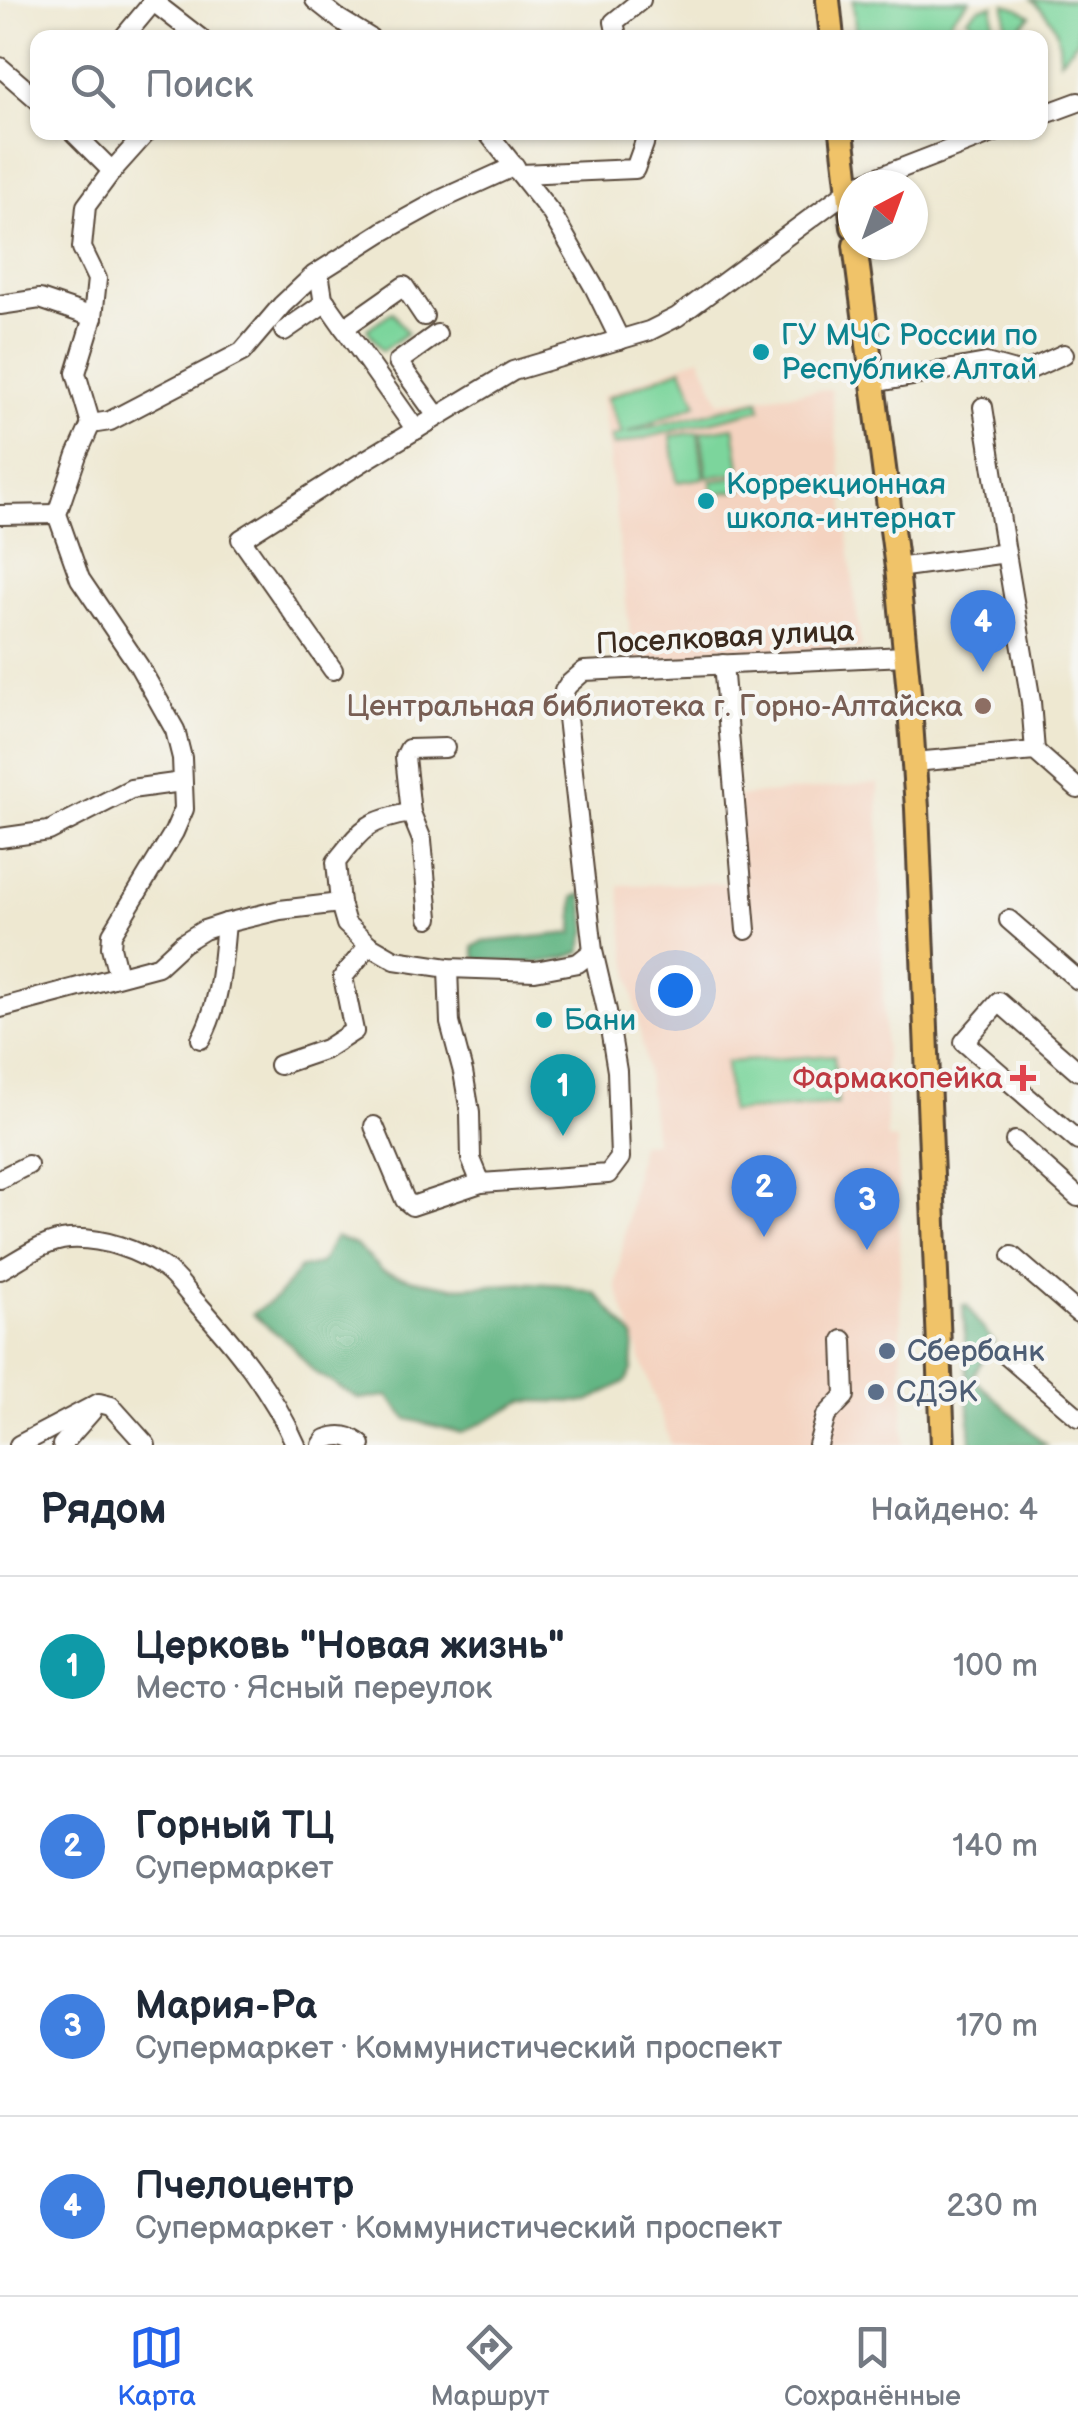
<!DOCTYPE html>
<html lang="ru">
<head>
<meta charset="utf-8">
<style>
	:root { --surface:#fff; --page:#f2f2f3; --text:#1f2937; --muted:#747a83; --line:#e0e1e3; --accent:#2563eb }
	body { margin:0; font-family:"Balsamiq Sans",sans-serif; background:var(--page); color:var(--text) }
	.compass { position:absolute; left:838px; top:170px; width:90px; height:90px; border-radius:50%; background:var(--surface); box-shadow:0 2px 8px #0004; rotate:41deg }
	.you { position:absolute; left:675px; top:990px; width:35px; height:35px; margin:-25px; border:8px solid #fff; border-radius:50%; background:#1a73e8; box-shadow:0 0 0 15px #1a73e833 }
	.badge { display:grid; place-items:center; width:65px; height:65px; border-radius:50%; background:var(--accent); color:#fff; font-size:32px; font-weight:700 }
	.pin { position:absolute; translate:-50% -82px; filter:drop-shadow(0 2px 5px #0008) }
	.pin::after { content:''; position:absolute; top:52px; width:35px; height:30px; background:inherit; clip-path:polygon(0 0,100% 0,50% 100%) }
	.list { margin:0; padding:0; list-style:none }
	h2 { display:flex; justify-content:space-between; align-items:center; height:130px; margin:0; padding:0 40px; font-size:42px }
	h2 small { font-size:32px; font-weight:400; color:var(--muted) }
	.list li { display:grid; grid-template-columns:65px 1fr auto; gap:30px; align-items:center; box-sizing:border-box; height:180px; padding:0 40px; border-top:2px solid var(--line) }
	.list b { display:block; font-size:38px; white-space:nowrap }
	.list p { margin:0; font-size:32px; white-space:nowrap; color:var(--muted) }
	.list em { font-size:32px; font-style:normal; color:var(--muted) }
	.icon { flex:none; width:55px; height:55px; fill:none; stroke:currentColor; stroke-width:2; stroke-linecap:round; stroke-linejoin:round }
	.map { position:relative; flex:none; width:1078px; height:1445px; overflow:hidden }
	.search { position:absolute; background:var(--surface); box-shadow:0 2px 8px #0004; left:30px; right:30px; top:30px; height:110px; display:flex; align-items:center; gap:25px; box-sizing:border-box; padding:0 35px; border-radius:20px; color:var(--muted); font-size:38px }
	.sheet { height:850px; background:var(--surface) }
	nav { display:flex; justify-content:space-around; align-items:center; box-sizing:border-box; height:140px; border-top:2px solid var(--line); background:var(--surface); font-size:28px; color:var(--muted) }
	nav a { display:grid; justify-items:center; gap:5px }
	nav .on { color:var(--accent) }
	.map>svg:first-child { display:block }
	.built { fill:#f4d3c0 }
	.green { fill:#7bd59c; stroke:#5b805d; stroke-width:2.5 }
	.forest { fill:#64b684; stroke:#507051; stroke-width:2.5 }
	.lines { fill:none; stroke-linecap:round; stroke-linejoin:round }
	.minor-casing { stroke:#564639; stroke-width:22 }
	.major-casing { stroke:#564639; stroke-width:28 }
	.minor { stroke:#fff; stroke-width:18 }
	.major { stroke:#f0c369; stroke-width:22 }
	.culture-dot { fill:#0f9aa8; stroke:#f6f6f2; stroke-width:4 }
	.education-dot { fill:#8d6e63; stroke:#f6f6f2; stroke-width:4 }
	.health-dot { fill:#e0444e; stroke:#f6f6f2; stroke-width:4 }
	.service-dot { fill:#5c6f8a; stroke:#f6f6f2; stroke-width:4 }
	.labels { text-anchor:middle; stroke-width:8; stroke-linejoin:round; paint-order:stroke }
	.culture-label { font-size:30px; fill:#0d838f; stroke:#f6f6f2; text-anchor:start }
	.street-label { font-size:30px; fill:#3b2a1e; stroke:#f6f6f2 }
	.education-label { font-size:30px; fill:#785e54; stroke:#f6f6f2; text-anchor:end }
	.health-label { font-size:30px; fill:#be3a42; stroke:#f6f6f2; text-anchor:end }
	.service-label { font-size:30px; fill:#4e5e75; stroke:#f6f6f2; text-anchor:start }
</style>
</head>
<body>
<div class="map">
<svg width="1078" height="1445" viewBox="0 0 1078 1445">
	<rect width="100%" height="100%" fill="#f6f6f2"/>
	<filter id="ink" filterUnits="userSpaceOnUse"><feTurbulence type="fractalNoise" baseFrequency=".01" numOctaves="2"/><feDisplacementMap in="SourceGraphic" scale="20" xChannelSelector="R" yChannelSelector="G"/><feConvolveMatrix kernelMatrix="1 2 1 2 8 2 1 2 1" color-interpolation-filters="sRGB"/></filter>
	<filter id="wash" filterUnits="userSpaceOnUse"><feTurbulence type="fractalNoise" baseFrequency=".0048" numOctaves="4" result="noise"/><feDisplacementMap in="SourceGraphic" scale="40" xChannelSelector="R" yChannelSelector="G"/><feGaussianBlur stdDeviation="2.25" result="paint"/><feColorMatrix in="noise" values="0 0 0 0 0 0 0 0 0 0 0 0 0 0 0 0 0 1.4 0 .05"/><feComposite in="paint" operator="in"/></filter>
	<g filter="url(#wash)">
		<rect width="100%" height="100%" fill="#eee8d1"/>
		<g class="built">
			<polygon points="700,357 720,402 831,389 861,649 633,662 602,396"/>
			<polygon points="878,783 887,1139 897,1140 904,1445 671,1445 616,1286 640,1143 655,1142 646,1066 625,946 619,885 729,883 723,798"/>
		</g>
		<g class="green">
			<polygon points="853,0 970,0 954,15 942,38 856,37"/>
			<path d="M1032 0H1078V40L1060 60C1060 30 1054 19 1032 0Z"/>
			<polygon points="1005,4 1018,8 1031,16 1016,30 1006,27"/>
			<polygon points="993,5 993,24 980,30 967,18 979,8"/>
			<polygon points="392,312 407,333 382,351 367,329"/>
			<polygon points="682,368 697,404 627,433 759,400 761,409 613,446 611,437 622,434 607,398"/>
			<polygon points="734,427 741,473 707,477 701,432"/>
			<polygon points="698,432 704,478 677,482 671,436"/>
			<polygon points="741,477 742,490 713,494 711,481"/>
			<polygon points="834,1055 838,1104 730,1112 726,1062"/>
		</g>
		<g class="forest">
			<path d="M582 894 587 929 581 952C547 967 512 964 476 959L473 947 482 942 573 933 574 897Z"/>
			<polygon points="335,1237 356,1245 383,1271 414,1280 453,1287 532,1283 561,1285 595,1293 634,1337 632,1370 626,1381 588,1402 524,1401 462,1433 407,1419 388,1396 359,1399 313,1371 290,1344 252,1314 277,1297 300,1268 320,1264"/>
			<polygon points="963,1305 967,1305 976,1320 994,1342 972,1377 1046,1445 971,1445"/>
		</g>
	</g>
	<g filter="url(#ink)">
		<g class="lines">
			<g class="minor-casing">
				<g id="minor">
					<polyline points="151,0 200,38"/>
					<polyline points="315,0 339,19 370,38"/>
					<polyline points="617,36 614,22 641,0"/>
					<polyline points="123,38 153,2"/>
					<polyline points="0,67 38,100"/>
					<polyline points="1040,116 1078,102"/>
					<polyline points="73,132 112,171 147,132"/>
					<polyline points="487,132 552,214 594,287 620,340"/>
					<polyline points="521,174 635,169 644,144 646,132"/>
					<polyline points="858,185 995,132"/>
					<polyline points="319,272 323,298 416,430"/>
					<polyline points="0,305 40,299 93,317"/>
					<polyline points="344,328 404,286 424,316"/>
					<polyline points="284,331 326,302"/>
					<polyline points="873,383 986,363 1022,373 1064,354"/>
					<polyline points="983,407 1006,553"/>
					<polyline points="437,416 398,362 437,334"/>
					<polyline points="91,424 76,373 93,317 97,279 82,248 86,206 112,171"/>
					<polyline points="0,515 57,514"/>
					<polyline points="897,568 1006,553 1031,702 1035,751"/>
					<polyline points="723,664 746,930"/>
					<polyline points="333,670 241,539 364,461 513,371 649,331 677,317 853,187"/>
					<polyline points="914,762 1035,751 1078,789"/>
					<path d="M411 813C367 820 363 828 336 862L340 903 346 924 369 945 395 960 448 968 535 971 578 963 593 951 564 691 568 685 584 671 905 656"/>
					<polyline points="0,838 49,831 131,789 182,782"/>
					<polyline points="429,918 422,840 411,813 405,757 409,749 445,748"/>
					<polyline points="1009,920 1078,980"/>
					<polyline points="448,968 450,1023 463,1072 470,1112 471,1159 481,1183 608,1174 620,1158 617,1071 607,1011 593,951"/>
					<polyline points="118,975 111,947 112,934 174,832 184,809 182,758 175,730 139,666 80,579 57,514 77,455 91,424 110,421 242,352 282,305 314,275 382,232 442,199 515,166"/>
					<polyline points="0,1008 158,966 183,943 204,930 226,923 280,910 340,903"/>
					<path d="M201 1039C221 1002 222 963 226 923"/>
					<polyline points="279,1065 326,1049 354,1031 343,977 369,945"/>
					<polyline points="1078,1071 999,1002 964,1042 1078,1141"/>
					<polyline points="374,1126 405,1200 412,1206 481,1183"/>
					<polyline points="1015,1141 1078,1197"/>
					<polyline points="0,1179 28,1165"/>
					<polyline points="1012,1256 1078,1313"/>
					<path d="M0 1270C22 1258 44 1241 69 1239 102 1237 138 1250 164 1268 176 1276 185 1290 195 1301 235 1345 272 1390 296 1445"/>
					<polyline points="1007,1356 1078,1417"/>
					<polyline points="19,1445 99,1403 111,1406 146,1445"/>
					<polyline points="62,1445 92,1411"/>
					<path d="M322 1445 326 1439C340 1434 350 1435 361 1445"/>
					<polyline points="818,1445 826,1416 845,1396 843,1340"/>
				</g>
			</g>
			<g class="major-casing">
				<g id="major">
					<polyline points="828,0 832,38"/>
					<polyline points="842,132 853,227"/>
					<polyline points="855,245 897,568 909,693 917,808 943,1445"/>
				</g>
			</g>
			<use href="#minor" class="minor"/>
			<use href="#major" class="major"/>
		</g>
	</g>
	<g class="culture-dot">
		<circle cx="761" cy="352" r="10"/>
		<circle cx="706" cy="501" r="10"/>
		<circle cx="544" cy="1020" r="10"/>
	</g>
	<circle class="education-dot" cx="983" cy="706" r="10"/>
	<path class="health-dot" d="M1018 1063h10v10h10v10h-10v10h-10v-10h-10v-10h10z"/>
	<g class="service-dot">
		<circle cx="887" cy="1351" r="10"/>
		<circle cx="876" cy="1392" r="10"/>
	</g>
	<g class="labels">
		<g class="culture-label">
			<text x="781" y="345">ГУ МЧС России по<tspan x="781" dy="34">Республике Алтай</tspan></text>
			<text x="726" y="494">Коррекционная<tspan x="726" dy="34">школа-интернат</tspan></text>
			<text x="564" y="1030">Бани</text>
		</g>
		<g class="street-label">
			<text transform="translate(725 637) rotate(-3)" y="10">Поселковая улица</text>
		</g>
		<g class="education-label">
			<text x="963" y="716">Центральная библиотека г. Горно-Алтайска</text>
		</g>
		<g class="health-label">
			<text x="1003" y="1088">Фармакопейка</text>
		</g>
		<g class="service-label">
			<text x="907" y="1361">Сбербанк</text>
			<text x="896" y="1402">СДЭК</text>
		</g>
	</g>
</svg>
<svg class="compass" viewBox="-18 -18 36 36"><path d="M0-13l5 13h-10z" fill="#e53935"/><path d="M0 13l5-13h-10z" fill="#747a83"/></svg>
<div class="you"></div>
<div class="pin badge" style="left:563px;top:1136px;background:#0f9aa8">1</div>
<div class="pin badge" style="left:764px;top:1237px;background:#3f7fe0">2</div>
<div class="pin badge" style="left:867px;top:1250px;background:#3f7fe0">3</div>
<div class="pin badge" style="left:983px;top:672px;background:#3f7fe0">4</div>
<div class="search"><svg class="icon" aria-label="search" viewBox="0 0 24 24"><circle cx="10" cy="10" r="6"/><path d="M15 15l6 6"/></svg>Поиск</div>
</div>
<section class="sheet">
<h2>Рядом<small>Найдено: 4</small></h2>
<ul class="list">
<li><span class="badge" style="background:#0f9aa8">1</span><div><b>Церковь &quot;Новая жизнь&quot;</b><p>Место · Ясный переулок</p></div><em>100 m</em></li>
<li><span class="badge" style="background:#3f7fe0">2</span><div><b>Горный ТЦ</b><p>Супермаркет</p></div><em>140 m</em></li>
<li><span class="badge" style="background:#3f7fe0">3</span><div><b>Мария-Ра</b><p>Супермаркет · Коммунистический проспект</p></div><em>170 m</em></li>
<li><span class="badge" style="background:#3f7fe0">4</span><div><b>Пчелоцентр</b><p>Супермаркет · Коммунистический проспект</p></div><em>230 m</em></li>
</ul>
</section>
<nav>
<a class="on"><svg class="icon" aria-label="map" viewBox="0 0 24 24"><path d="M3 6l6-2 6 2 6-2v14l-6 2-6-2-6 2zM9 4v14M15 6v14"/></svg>Карта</a>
<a><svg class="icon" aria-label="directions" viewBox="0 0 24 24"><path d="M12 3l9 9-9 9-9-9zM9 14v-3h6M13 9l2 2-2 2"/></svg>Маршрут</a>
<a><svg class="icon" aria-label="saved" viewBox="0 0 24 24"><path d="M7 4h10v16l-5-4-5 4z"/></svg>Сохранённые</a>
</nav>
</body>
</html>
